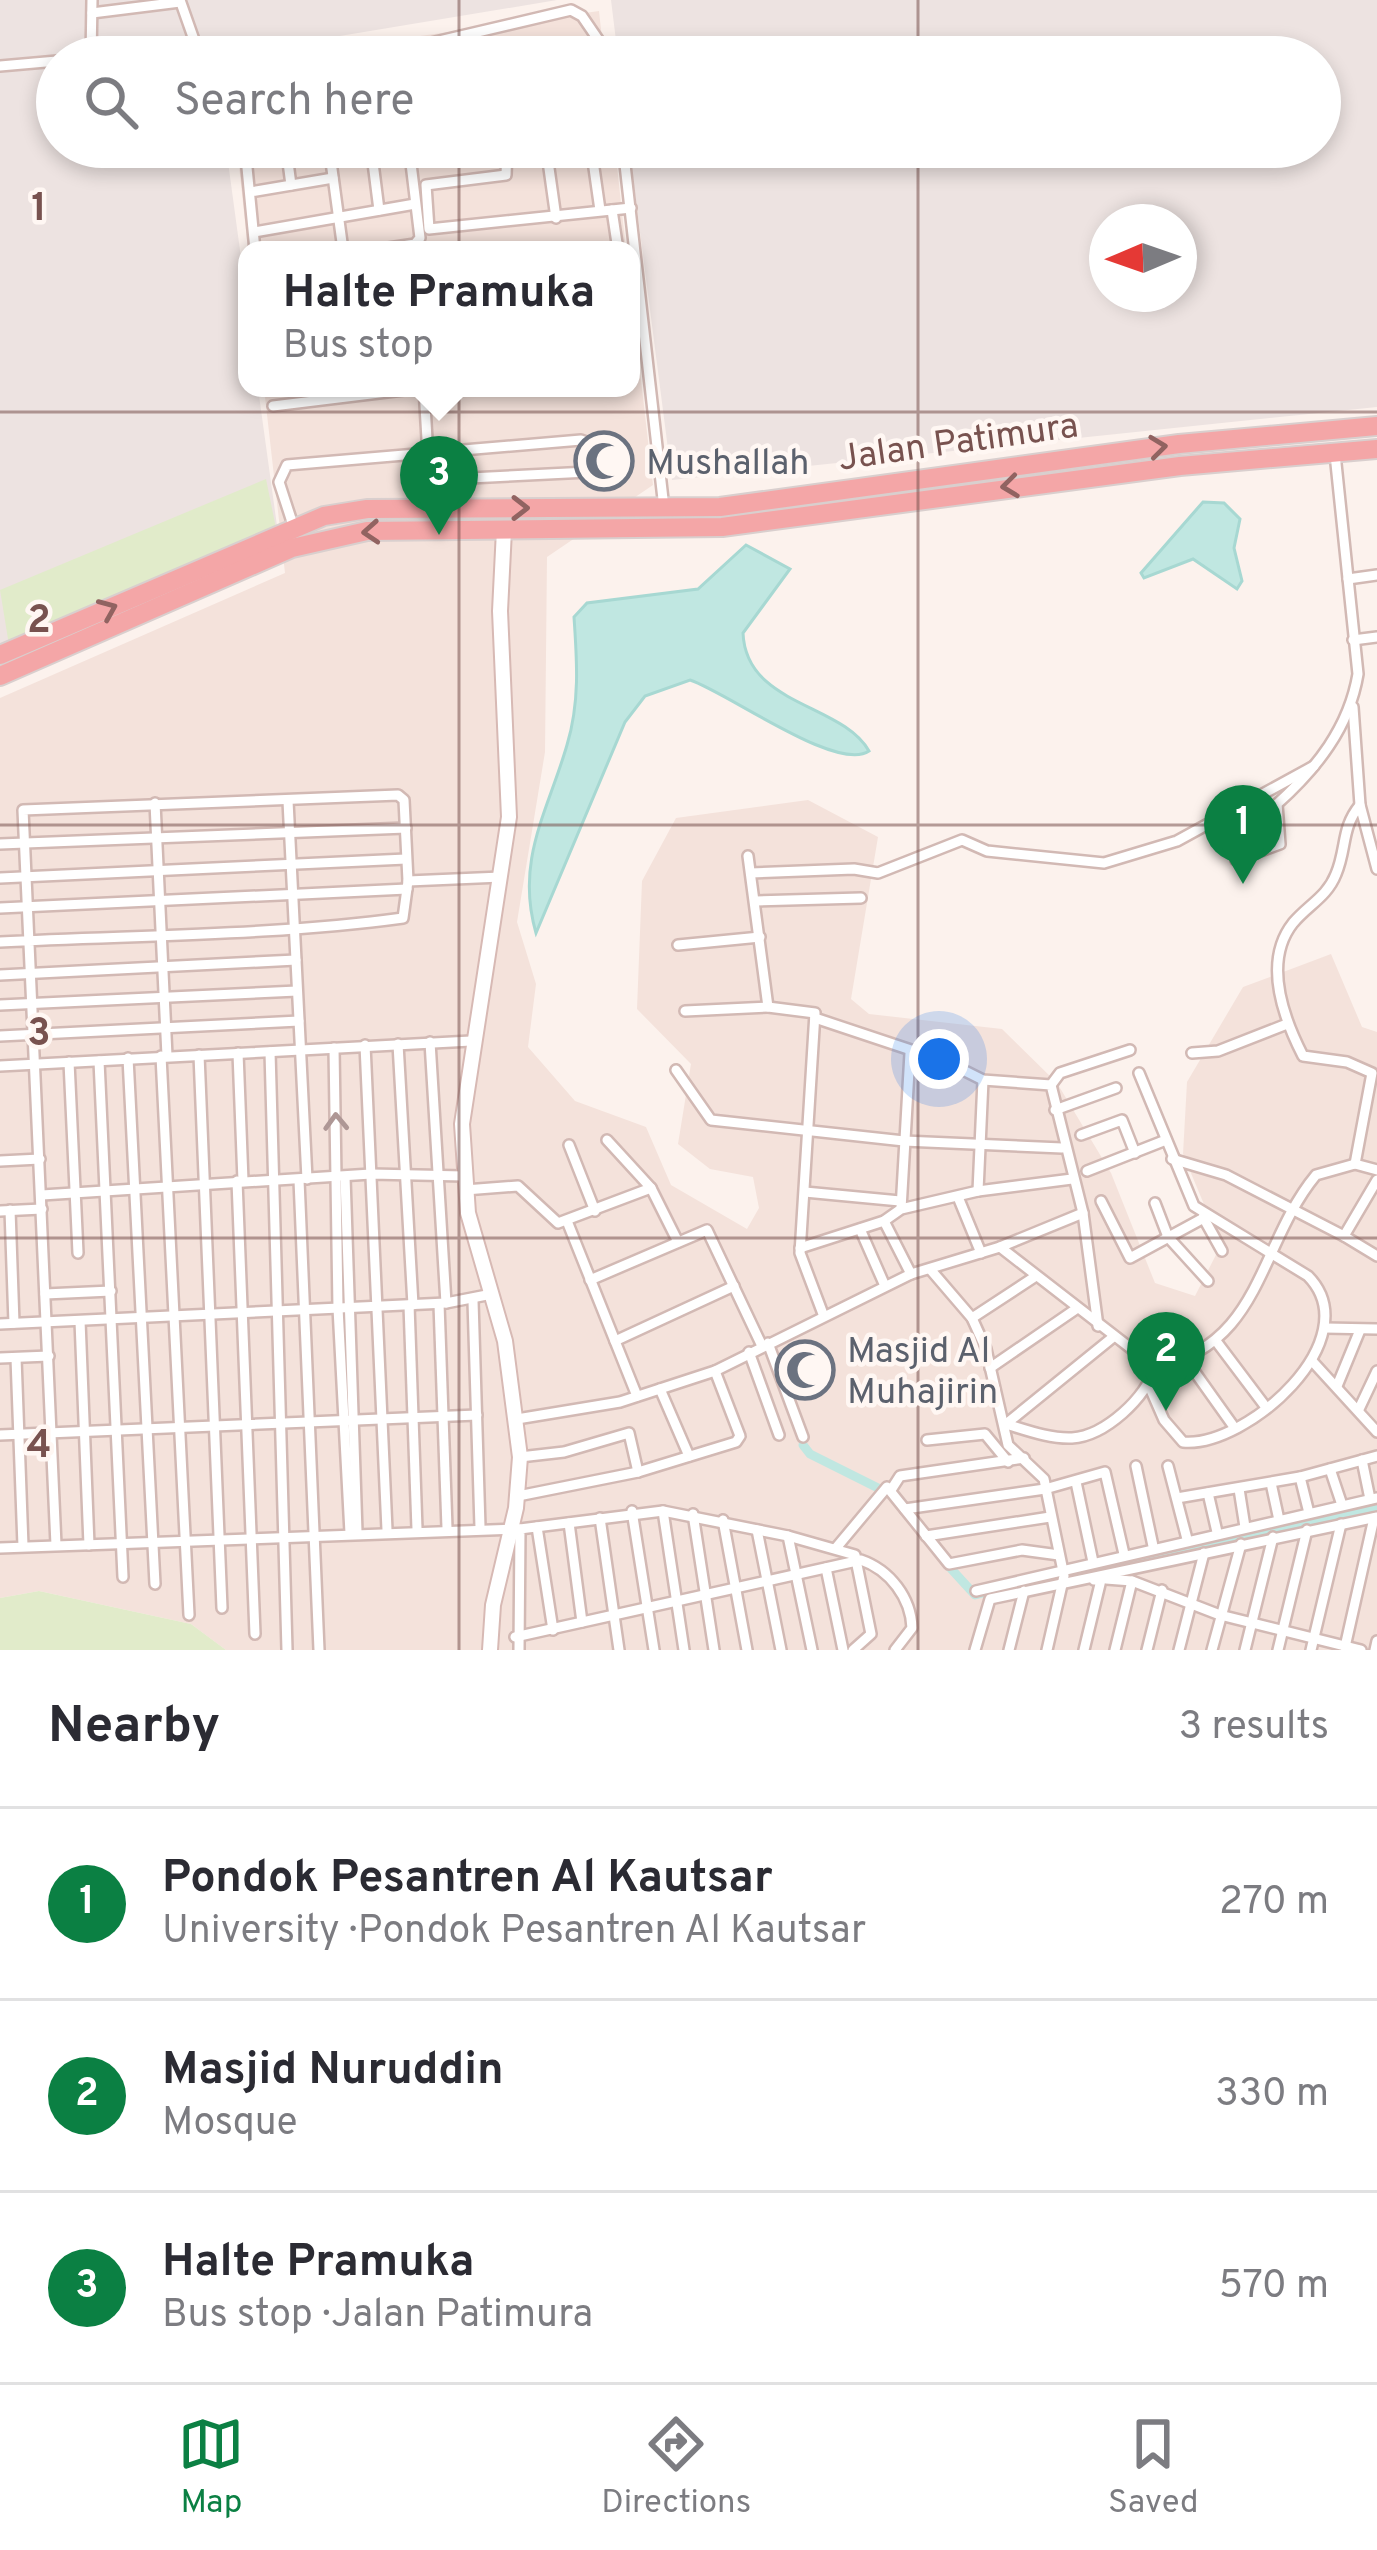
<!DOCTYPE html>
<html lang="en">
<head>
<meta charset="utf-8">
<style>
	:root { --surface:#fff; --page:#f2f2f3; --text:#2b2b33; --muted:#7c7c81; --line:#e1e1e2; --accent:#0b8043 }
	body { margin:0; font-family:Overpass,sans-serif; background:var(--page); color:var(--text) }
	.compass { position:absolute; left:1089px; top:204px; width:108px; height:108px; border-radius:50%; background:var(--surface); box-shadow:0 6px 18px #0003; rotate:268deg }
	.you { position:absolute; left:939px; top:1059px; width:42px; height:42px; margin:-30px; border:9px solid #fff; border-radius:50%; background:#1a73e8; box-shadow:0 0 0 18px #1a73e833 }
	.badge { display:grid; place-items:center; width:78px; height:78px; border-radius:50%; background:var(--accent); color:#fff; font-size:39px; font-weight:700 }
	.pin { position:absolute; translate:-50% -99px; filter:drop-shadow(0 3px 6px #0008) }
	.pin::after { content:''; position:absolute; top:63px; width:42px; height:36px; background:inherit; clip-path:polygon(0 0,100% 0,50% 100%) }
	.popup { position:absolute; left:238px; top:241px; width:402px; height:156px; box-sizing:border-box; display:grid; place-content:center; border-radius:24px; background:var(--surface); filter:drop-shadow(0 3px 9px #0005); font-size:39px; white-space:nowrap; color:var(--muted) }
	.popup b { font-size:45px; color:var(--text) }
	.popup::after { content:''; position:absolute; left:50%; top:100%; margin-left:-24px; border:24px solid transparent; border-top-color:var(--surface) }
	.list { margin:0; padding:0; list-style:none }
	h2 { display:flex; justify-content:space-between; align-items:center; height:156px; margin:0; padding:0 48px; font-size:51px }
	h2 small { font-size:39px; font-weight:400; color:var(--muted) }
	.list li { display:grid; grid-template-columns:78px 1fr auto; gap:36px; align-items:center; box-sizing:border-box; height:192px; padding:0 48px; border-top:3px solid var(--line) }
	.list b { display:block; font-size:45px; white-space:nowrap }
	.list p { margin:0; font-size:39px; white-space:nowrap; color:var(--muted) }
	.list em { font-size:39px; font-style:normal; color:var(--muted) }
	.icon { flex:none; width:66px; height:66px; fill:none; stroke:currentColor; stroke-width:2; stroke-linecap:round; stroke-linejoin:round }
	.map { position:relative; flex:none; width:1377px; height:1650px; overflow:hidden }
	.search { position:absolute; background:var(--surface); box-shadow:0 6px 18px #0003; left:36px; right:36px; top:36px; height:132px; display:flex; align-items:center; gap:30px; box-sizing:border-box; padding:0 42px; border-radius:66px; color:var(--muted); font-size:45px }
	.sheet { height:732px; background:var(--surface) }
	nav { display:flex; justify-content:space-around; align-items:center; box-sizing:border-box; height:168px; border-top:3px solid var(--line); background:var(--surface); font-size:33px; color:var(--muted) }
	nav a { display:grid; justify-items:center; gap:6px }
	nav .on { color:var(--accent) }
	.map>svg:first-child { display:block }
	.residential { fill:#f4e2db }
	.industrial { fill:#ede3e1; fill-rule:evenodd }
	.green { fill:#e1ebca }
	.water { fill:#c0e7e1; stroke:#a7d8d2; stroke-width:3 }
	.lines { fill:none; stroke-linecap:round; stroke-linejoin:round }
	.canal { stroke:#c0e7e1; stroke-width:9 }
	.street-casing { stroke:#d2b9b4; stroke-width:14 }
	.secondary-casing { stroke:#d7b9b4; stroke-width:18 }
	.highway-casing { stroke:#d9cfce; stroke-width:22 }
	.street { stroke:#fff; stroke-width:9 }
	.secondary { stroke:#fff; stroke-width:14 }
	.highway { stroke:#f4a6a7; stroke-width:18 }
	.oneway { stroke:#916361 }
	.oneway2 { stroke:#ae9795 }
	.grid { fill:none; stroke:#78524f; stroke-width:3; stroke-opacity:0.55 }
	.labels { text-anchor:middle; stroke-width:9; stroke-linejoin:round; paint-order:stroke }
	.street-label { font-size:36px; fill:#78524f; stroke:#fff7f3 }
	.worship-label { font-size:36px; fill:#5b616d; stroke:#fff7f3; text-anchor:start }
	.grid-label { font-size:39px; text-anchor:middle; font-weight:bold; fill:#78524f; stroke:#fff7f3; stroke-width:9; stroke-linejoin:round; paint-order:stroke }
</style>
</head>
<body>
<div class="map">
<svg width="1377" height="1650" viewBox="0 0 1377 1650">
	<rect width="100%" height="100%" fill="#fcf2ed"/>
	<g class="residential">
		<polygon points="599,11 604,57 269,57"/>
		<polygon points="237,147 615,147 626,250 248,250"/>
		<polygon points="631,292 653,485 547,557 545,752 517,922 536,984 528,1047 575,1101 646,1127 671,1185 747,1229 759,1208 753,1177 710,1169 678,1144 691,1064 637,1009 642,881 676,818 808,800 878,837 851,999 869,1014 1002,1029 1057,1083 1111,1173 1155,1283 1195,1296 1221,1245 1183,1154 1187,1082 1243,987 1331,954 1362,1027 1377,1032 1377,1650 226,1650 191,1624 39,1591 0,1598 0,698 285,573 264,388 631,388"/>
	</g>
	<g class="industrial">
		<polygon points="0,0 557,0 214,57 57,57 57,147 226,147 247,302 247,388 258,388 278,533 0,651"/>
		<path d="M611 0H1377V407L672 480 629 147H1320V57H618ZM1107 222H1179V294H1107Z"/>
	</g>
	<g class="green">
		<polygon points="266,479 277,533 9,645 0,590"/>
		<polygon points="39,1591 191,1624 226,1650 0,1650 0,1598"/>
	</g>
	<g class="water">
		<polygon points="1203,502 1224,503 1240,519 1234,548 1242,581 1237,589 1193,559 1144,578 1141,573"/>
		<path d="M746 545 790 569 743 633C746 706 842 703 869 751 837 773 727 692 690 680L645 696 625 722 536 933C515 860 548 811 567 745 580 702 577 661 574 617L587 603 698 589Z"/>
	</g>
	<g class="lines">
		<g class="canal">
			<polyline points="803,1445 810,1454 880,1489"/>
			<polyline points="944,1561 975,1595 983,1593"/>
			<polyline points="1088,1569 1377,1507"/>
		</g>
		<g class="street-casing">
			<g id="street">
				<polyline points="180,0 199,54 222,57"/>
				<polyline points="92,13 180,2"/>
				<polyline points="91,57 92,0"/>
				<polyline points="102,57 197,45"/>
				<polyline points="265,57 418,46 571,10 582,16 610,57"/>
				<polyline points="473,57 573,46 578,57"/>
				<polyline points="0,66 57,61"/>
				<polyline points="245,147 255,250"/>
				<polyline points="286,147 291,185"/>
				<polyline points="329,147 343,250"/>
				<polyline points="371,147 379,210"/>
				<polyline points="507,147 506,175 426,185 429,229 631,208"/>
				<polyline points="546,147 556,218"/>
				<polyline points="591,147 600,210"/>
				<polyline points="623,147 664,508"/>
				<polyline points="250,192 333,178"/>
				<polyline points="612,210 618,250"/>
				<polyline points="254,232 415,204"/>
				<polyline points="375,250 415,244 420,238 409,147"/>
				<polyline points="424,388 431,508"/>
				<polyline points="273,406 420,388"/>
				<polyline points="294,528 279,482 287,465 581,440 595,445 596,464 588,472 430,480"/>
				<polyline points="1348,579 1377,575"/>
				<polyline points="1353,640 1377,637"/>
				<polyline points="1353,707 1360,805 1377,869"/>
				<polyline points="288,801 307,1179"/>
				<polyline points="155,803 167,1056"/>
				<polyline points="0,844 406,828"/>
				<polyline points="748,856 768,1007 815,1013 800,1253 823,1314"/>
				<path d="M1236 860 1280 844 1277 804C1316 769 1349 728 1358 674L1335 454"/>
				<polyline points="751,873 854,869 878,873 962,840 987,851 1104,863 1177,841 1314,766"/>
				<polyline points="0,878 406,859"/>
				<polyline points="408,881 501,877"/>
				<polyline points="756,901 861,898"/>
				<polyline points="0,908 407,889"/>
				<path d="M0 942C133 935 271 936 403 918L408 881 404 800 398 795 23 810C35 1055 44 1300 56 1545"/>
				<polyline points="678,945 760,937"/>
				<polyline points="0,975 296,960"/>
				<polyline points="0,1005 297,991"/>
				<polyline points="685,1011 768,1007"/>
				<polyline points="815,1018 947,1062 983,1080 1051,1085 1083,1213 1098,1326"/>
				<polyline points="0,1036 299,1021"/>
				<polyline points="430,1042 446,1303"/>
				<polyline points="398,1044 413,1305"/>
				<polyline points="365,1045 387,1530"/>
				<polyline points="334,1048 338,1308 350,1533"/>
				<polyline points="270,1052 287,1650"/>
				<polyline points="238,1053 243,1181"/>
				<polyline points="1192,1053 1218,1051 1287,1024"/>
				<polyline points="199,1055 222,1608"/>
				<polyline points="161,1056 189,1615"/>
				<polyline points="128,1058 155,1584"/>
				<polyline points="99,1061 123,1577"/>
				<polyline points="69,1062 78,1253"/>
				<polyline points="0,1066 471,1041"/>
				<polyline points="676,1070 711,1120 904,1141 1062,1148"/>
				<path d="M1139 1073 1194 1206 1308 1276C1370 1339 1246 1448 1183 1442L1164 1420 1150 1388"/>
				<polyline points="1051,1085 1060,1073 1130,1050"/>
				<polyline points="1055,1110 1116,1088"/>
				<polyline points="1081,1135 1122,1120 1135,1153"/>
				<polyline points="569,1145 595,1211"/>
				<polyline points="1172,1159 1226,1175 1344,1236"/>
				<polyline points="0,1161 40,1159"/>
				<path d="M1355 1164 1372 1073 1347 1062 1303 1056C1283 1017 1263 961 1293 923 1308 905 1327 897 1336 874 1347 848 1341 828 1360 805"/>
				<polyline points="1087,1171 1166,1140"/>
				<polyline points="345,1177 357,1532"/>
				<polyline points="299,1180 319,1650"/>
				<polyline points="1377,1180 1344,1236 1377,1256"/>
				<polyline points="237,1181 255,1634"/>
				<polyline points="651,1188 678,1242"/>
				<polyline points="465,1190 518,1186 558,1223 651,1188 607,1140"/>
				<polyline points="978,1191 983,1080"/>
				<polyline points="805,1192 900,1201"/>
				<polyline points="42,1195 371,1174 464,1176"/>
				<polyline points="958,1197 981,1253"/>
				<polyline points="1101,1201 1130,1258 1200,1220"/>
				<polyline points="1155,1203 1168,1237 1208,1281"/>
				<polyline points="901,1209 910,1053"/>
				<polyline points="10,1210 14,1323"/>
				<polyline points="0,1211 42,1209"/>
				<polyline points="1203,1217 1222,1251"/>
				<polyline points="567,1221 637,1396"/>
				<polyline points="884,1221 911,1274"/>
				<polyline points="860,1229 885,1286"/>
				<polyline points="1000,1247 1083,1213"/>
				<polyline points="800,1248 884,1221 901,1209 978,1191 1072,1179"/>
				<polyline points="930,1269 972,1318 986,1349 1008,1445 1044,1479 1064,1576 1047,1650"/>
				<polyline points="590,1280 707,1230 762,1346"/>
				<polyline points="45,1294 111,1291"/>
				<polyline points="473,1301 480,1527"/>
				<polyline points="439,1304 447,1528"/>
				<polyline points="409,1305 417,1529"/>
				<polyline points="972,1318 1036,1276"/>
				<polyline points="80,1321 89,1545"/>
				<polyline points="0,1324 446,1303 492,1294"/>
				<polyline points="1325,1328 1377,1329"/>
				<path d="M1112 1338 1006 1424C1026 1430 1050 1439 1072 1438 1105 1436 1147 1397 1155 1367"/>
				<polyline points="615,1341 734,1286"/>
				<polyline points="1216,1341 1265,1406"/>
				<polyline points="768,1343 803,1437"/>
				<polyline points="749,1352 779,1435"/>
				<polyline points="0,1358 49,1356"/>
				<polyline points="16,1358 23,1546"/>
				<polyline points="1187,1361 1234,1427"/>
				<polyline points="1313,1362 1377,1432"/>
				<polyline points="990,1368 1076,1309"/>
				<polyline points="1337,1386 1360,1330"/>
				<polyline points="660,1389 689,1456"/>
				<polyline points="1359,1409 1377,1371"/>
				<path d="M517 1419 620 1402 715 1371 911 1274 1000 1247 1155 1367C1262 1346 1258 1245 1316 1175L1355 1164 1377 1170"/>
				<polyline points="0,1435 477,1415"/>
				<polyline points="927,1440 985,1434 1008,1462"/>
				<polyline points="520,1457 564,1452 629,1433 638,1472"/>
				<polyline points="1362,1460 1370,1499"/>
				<polyline points="1136,1466 1153,1546"/>
				<polyline points="1168,1466 1187,1539"/>
				<polyline points="1330,1469 1342,1505"/>
				<polyline points="1300,1477 1309,1513"/>
				<polyline points="1076,1482 1093,1562"/>
				<polyline points="1271,1483 1279,1520"/>
				<polyline points="1239,1489 1245,1527"/>
				<polyline points="891,1490 900,1476 1024,1458"/>
				<polyline points="1208,1493 1217,1532"/>
				<polyline points="518,1496 638,1472 736,1442 740,1436 715,1371"/>
				<polyline points="1177,1498 1300,1477 1377,1456"/>
				<polyline points="905,1509 1045,1489 1105,1472 1124,1554"/>
				<polyline points="632,1511 654,1650"/>
				<polyline points="663,1511 684,1650"/>
				<polyline points="693,1514 714,1650"/>
				<polyline points="600,1518 619,1650"/>
				<polyline points="723,1520 747,1650"/>
				<polyline points="569,1523 582,1622"/>
				<polyline points="537,1527 553,1630"/>
				<polyline points="757,1530 781,1650"/>
				<polyline points="788,1536 855,1555 871,1634 853,1650"/>
				<polyline points="926,1536 1050,1517"/>
				<polyline points="0,1548 520,1529"/>
				<polyline points="836,1548 887,1487 949,1564 1022,1550 1059,1555"/>
				<polyline points="826,1568 843,1650"/>
				<polyline points="1106,1579 1132,1581 1220,1615 1361,1650"/>
				<polyline points="976,1591 1377,1498"/>
				<path d="M515 1637 861 1560C890 1570 911 1598 912 1628L895 1650"/>
				<polyline points="1345,1647 1374,1518"/>
				<polyline points="519,1650 520,1529 663,1511 788,1536 812,1650"/>
				<polyline points="975,1650 990,1599 1377,1517"/>
				<polyline points="1009,1650 1024,1591"/>
				<polyline points="1084,1650 1101,1580 1094,1580"/>
				<polyline points="1115,1650 1132,1581"/>
				<polyline points="1147,1650 1162,1590"/>
				<polyline points="1179,1650 1204,1553"/>
				<polyline points="1212,1650 1241,1544"/>
				<polyline points="1245,1650 1273,1537"/>
				<polyline points="1278,1650 1307,1530"/>
				<polyline points="1311,1650 1341,1524"/>
				<polyline points="1375,1650 1377,1641"/>
			</g>
		</g>
		<g class="secondary-casing">
			<polyline id="secondary" points="490,1650 493,1605 516,1508 520,1457 505,1341 468,1213 462,1124 509,817 500,611 504,530"/>
		</g>
		<g class="highway-casing">
			<g id="highway">
				<polyline points="0,655 324,516 367,509 720,507 1179,444 1377,426"/>
				<polyline points="0,676 292,548 367,531 722,527 1180,466 1377,449"/>
			</g>
		</g>
		<use href="#street" class="street"/>
		<use href="#secondary" class="secondary"/>
		<use href="#highway" class="highway"/>
	</g>
	<defs><path id="oneway-chevron" d="M-2-3.5L2.5 0L-2 3.5" fill="none" stroke-width="1.6" stroke-linecap="round" stroke-linejoin="round" transform="scale(3)"/></defs>
	<g class="oneway">
		<use href="#oneway-chevron" transform="translate(1158 447) rotate(-7)"/>
		<use href="#oneway-chevron" transform="translate(1010 486) rotate(173)"/>
		<use href="#oneway-chevron" transform="translate(520 508)"/>
		<use href="#oneway-chevron" transform="translate(371 532) rotate(176)"/>
		<use href="#oneway-chevron" transform="translate(108 609) rotate(-23)"/>
	</g>
	<use class="oneway2" href="#oneway-chevron" transform="translate(336 1122) rotate(-92)"/>
	<path class="grid" d="M459 0V57M918 0V57M459 147V1650M918 147V1650M0 412H1377M0 825H1377M0 1238H1377"/>
	<defs>
		<g id="mosque-ring" transform="scale(3)"><circle r="9.5" fill="#fff7f3" stroke="#6b7280" stroke-width="1.5"/><path d="M3.5-4.9A6 6 0 1 0 3.5 4.9A5 5 0 1 1 3.5-4.9Z" fill="#6b7280"/></g>
	</defs>
	<g fill-rule="evenodd">
		<use href="#mosque-ring" x="604" y="461"/>
		<use href="#mosque-ring" x="805" y="1370"/>
	</g>
	<g class="labels">
		<g class="street-label">
			<text transform="translate(958 440) rotate(-8)" y="13">Jalan Patimura</text>
		</g>
		<g class="worship-label">
			<text x="646" y="474">Mushallah</text>
			<text x="847" y="1362">Masjid Al<tspan x="847" dy="41">Muhajirin</tspan></text>
		</g>
	</g>
	<g class="grid-label">
		<text x="39" y="220">1</text>
		<text x="39" y="632">2</text>
		<text x="39" y="1045">3</text>
		<text x="39" y="1457">4</text>
	</g>
</svg>
<svg class="compass" viewBox="-18 -18 36 36"><path d="M0-13l5 13h-10z" fill="#e53935"/><path d="M0 13l5-13h-10z" fill="#7c7c81"/></svg>
<div class="you"></div>
<div class="pin badge" style="left:1243px;top:884px">1</div>
<div class="pin badge" style="left:1166px;top:1411px">2</div>
<div class="pin badge" style="left:439px;top:535px">3</div>
<div class="popup"><b>Halte Pramuka</b>Bus stop</div>
<div class="search"><svg class="icon" aria-label="search" viewBox="0 0 24 24"><circle cx="10" cy="10" r="6"/><path d="M15 15l6 6"/></svg>Search here</div>
</div>
<section class="sheet">
<h2>Nearby<small>3 results</small></h2>
<ul class="list">
<li><span class="badge">1</span><div><b>Pondok Pesantren Al Kautsar</b><p>University · Pondok Pesantren Al Kautsar</p></div><em>270 m</em></li>
<li><span class="badge">2</span><div><b>Masjid Nuruddin</b><p>Mosque</p></div><em>330 m</em></li>
<li><span class="badge">3</span><div><b>Halte Pramuka</b><p>Bus stop · Jalan Patimura</p></div><em>570 m</em></li>
</ul>
</section>
<nav>
<a class="on"><svg class="icon" aria-label="map" viewBox="0 0 24 24"><path d="M3 6l6-2 6 2 6-2v14l-6 2-6-2-6 2zM9 4v14M15 6v14"/></svg>Map</a>
<a><svg class="icon" aria-label="directions" viewBox="0 0 24 24"><path d="M12 3l9 9-9 9-9-9zM9 14v-3h6M13 9l2 2-2 2"/></svg>Directions</a>
<a><svg class="icon" aria-label="saved" viewBox="0 0 24 24"><path d="M7 4h10v16l-5-4-5 4z"/></svg>Saved</a>
</nav>
</body>
</html>
